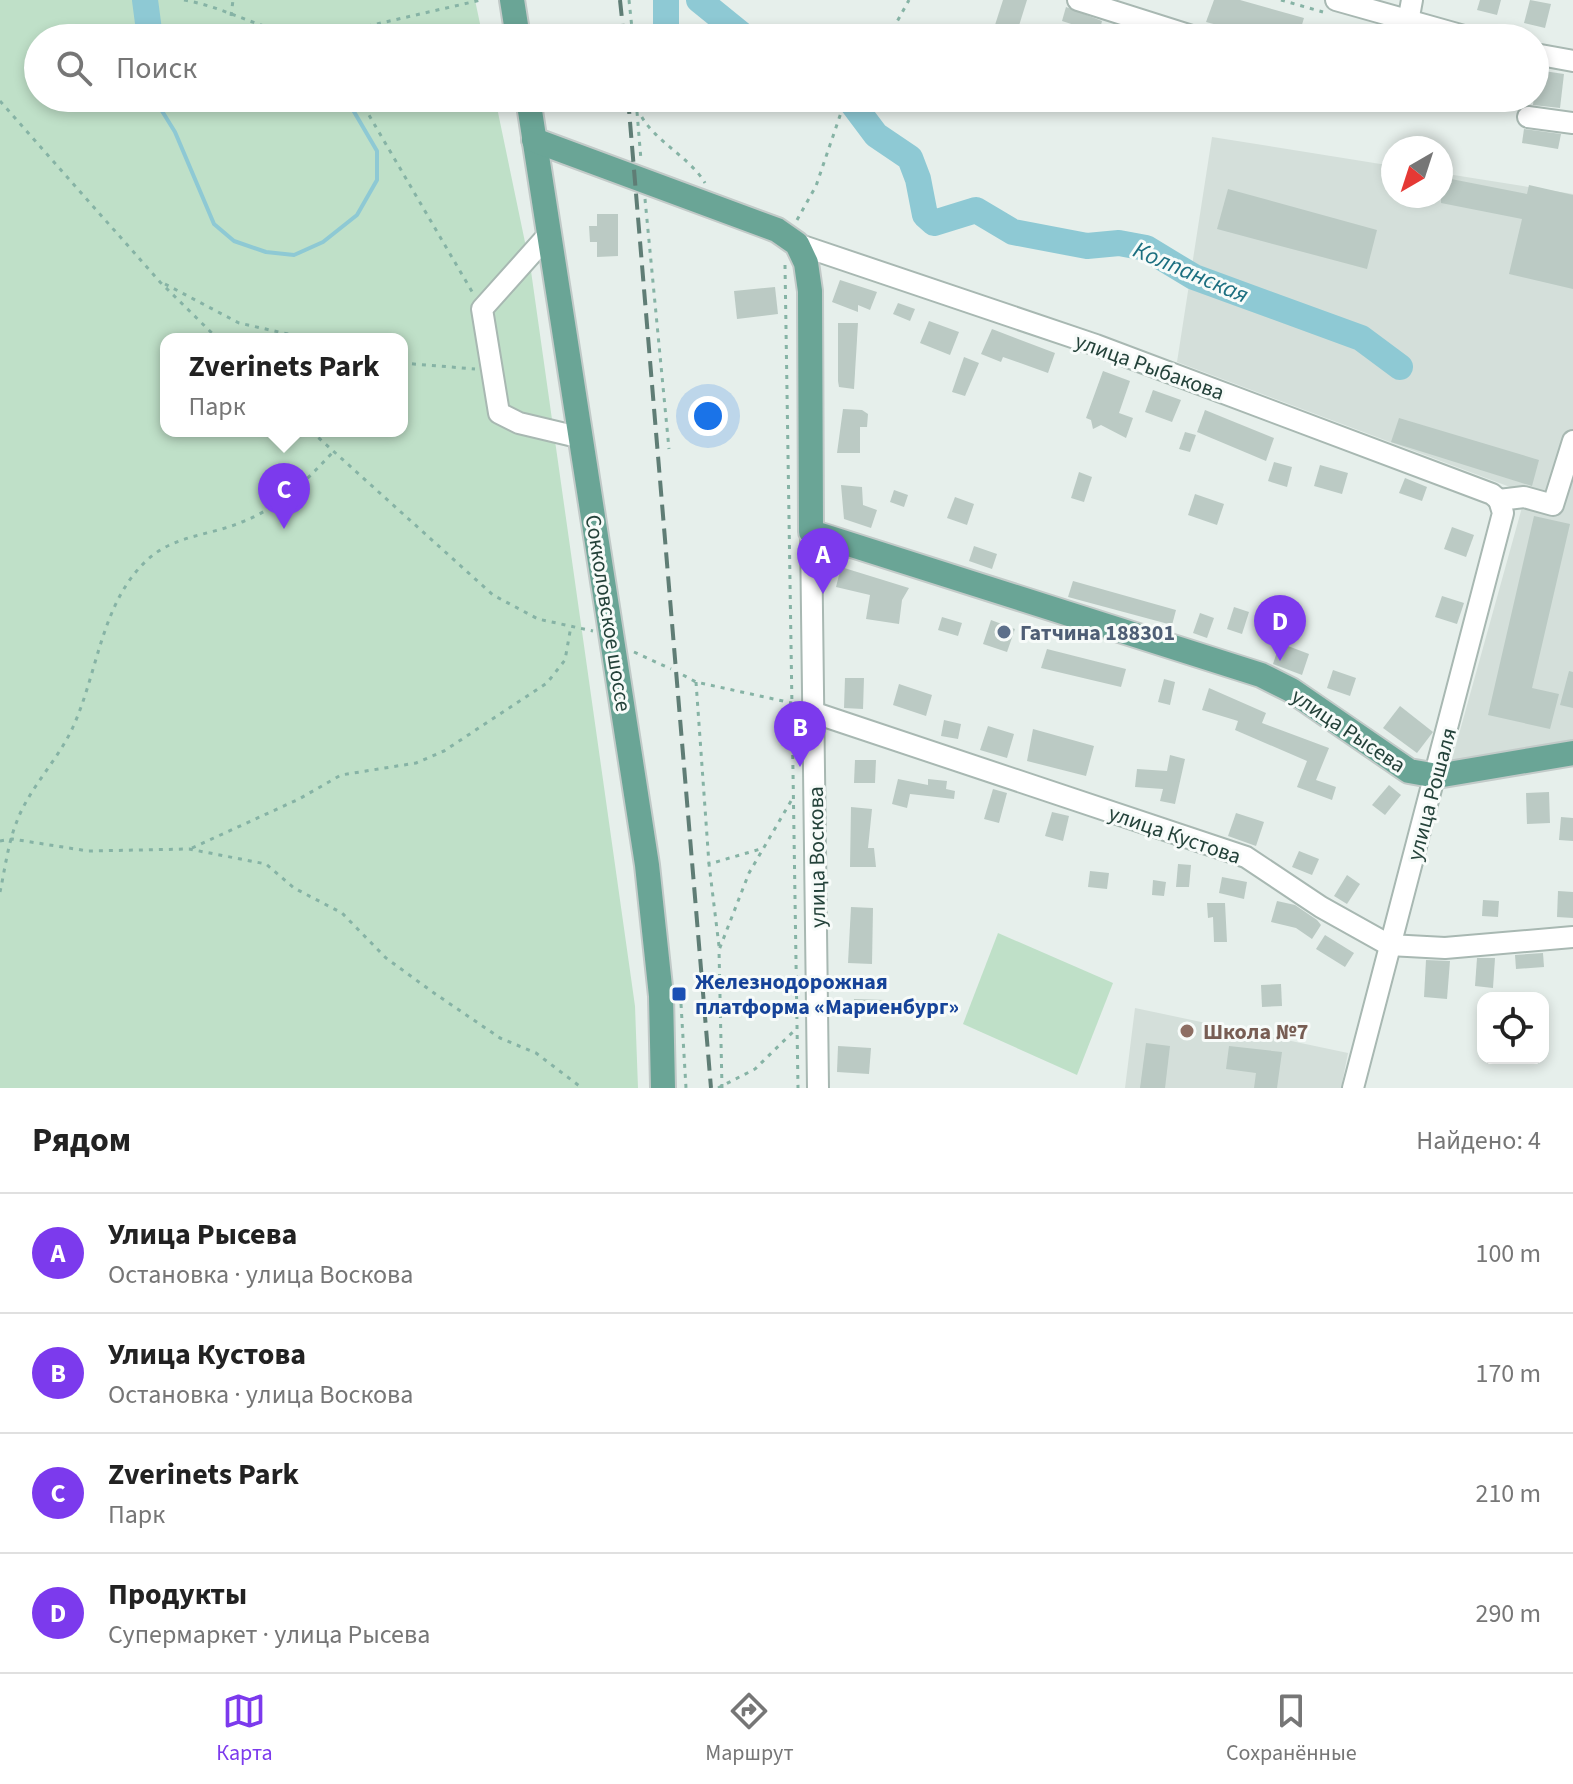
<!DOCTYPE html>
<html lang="ru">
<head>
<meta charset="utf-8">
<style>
	:root { --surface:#fff; --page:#f2f2f2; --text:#222; --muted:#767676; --line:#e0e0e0; --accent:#7c3aed }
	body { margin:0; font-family:"Source Sans 3",sans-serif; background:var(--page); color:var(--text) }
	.controls { position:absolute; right:24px; bottom:24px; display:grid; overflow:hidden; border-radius:16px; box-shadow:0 4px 12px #0003 }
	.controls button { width:72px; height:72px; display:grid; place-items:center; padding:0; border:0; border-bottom:2px solid var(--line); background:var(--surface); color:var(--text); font:40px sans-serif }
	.compass { position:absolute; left:1381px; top:136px; width:72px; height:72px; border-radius:50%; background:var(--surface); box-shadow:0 4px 12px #0003; rotate:219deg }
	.you { position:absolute; left:708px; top:416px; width:28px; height:28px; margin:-20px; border:6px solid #fff; border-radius:50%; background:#1a73e8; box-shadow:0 0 0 12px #1a73e833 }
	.badge { display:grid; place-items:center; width:52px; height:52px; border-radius:50%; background:var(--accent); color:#fff; font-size:26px; font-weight:700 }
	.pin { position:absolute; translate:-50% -66px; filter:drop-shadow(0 2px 4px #0008) }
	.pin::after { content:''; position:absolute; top:42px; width:28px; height:24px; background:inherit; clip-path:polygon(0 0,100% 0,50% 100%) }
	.popup { position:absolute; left:160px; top:333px; width:248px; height:104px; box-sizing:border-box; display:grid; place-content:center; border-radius:16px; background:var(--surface); filter:drop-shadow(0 2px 6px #0005); font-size:26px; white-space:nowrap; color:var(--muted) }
	.popup b { font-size:30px; color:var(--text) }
	.popup::after { content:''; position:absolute; left:50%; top:100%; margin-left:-16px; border:16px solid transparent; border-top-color:var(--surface) }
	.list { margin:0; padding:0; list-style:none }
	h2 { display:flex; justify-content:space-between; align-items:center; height:104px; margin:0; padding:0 32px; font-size:34px }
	h2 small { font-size:26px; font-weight:400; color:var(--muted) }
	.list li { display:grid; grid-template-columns:52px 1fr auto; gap:24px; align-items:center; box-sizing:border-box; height:120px; padding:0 32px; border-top:2px solid var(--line) }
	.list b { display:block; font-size:30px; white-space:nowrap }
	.list p { margin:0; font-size:26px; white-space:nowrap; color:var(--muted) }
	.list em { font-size:26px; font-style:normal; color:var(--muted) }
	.icon { flex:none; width:44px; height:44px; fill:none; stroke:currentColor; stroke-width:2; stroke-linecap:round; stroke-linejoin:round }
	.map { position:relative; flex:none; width:1573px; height:1088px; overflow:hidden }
	.search { position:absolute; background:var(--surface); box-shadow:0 4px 12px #0003; left:24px; right:24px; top:24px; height:88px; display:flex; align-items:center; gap:20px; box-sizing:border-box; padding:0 28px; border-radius:44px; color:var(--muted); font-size:30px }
	.sheet { height:584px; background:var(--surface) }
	nav { display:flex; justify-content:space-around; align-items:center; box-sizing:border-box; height:112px; border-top:2px solid var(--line); background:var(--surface); font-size:22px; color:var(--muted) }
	nav a { display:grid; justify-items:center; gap:4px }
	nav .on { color:var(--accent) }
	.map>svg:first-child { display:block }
	.built { fill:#d4dfda }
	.green { fill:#bfe0c8; fill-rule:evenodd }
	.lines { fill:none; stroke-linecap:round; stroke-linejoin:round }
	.stream { stroke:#8ec9d4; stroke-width:4 }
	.river { stroke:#8ec9d4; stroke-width:26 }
	.building { fill:#bbcac4 }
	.minor-casing { stroke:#a8b8b2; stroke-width:24 }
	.major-casing { stroke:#c2cac8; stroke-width:28 }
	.path { stroke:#86b3a5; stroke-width:3; stroke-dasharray:4 6; stroke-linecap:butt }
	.minor { stroke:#fff; stroke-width:20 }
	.major { stroke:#6aa596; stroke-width:24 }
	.rail { stroke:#5f7d75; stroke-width:4; stroke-dasharray:16 8; stroke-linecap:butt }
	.service-dot { fill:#5c6f8a; stroke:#f7fbf9; stroke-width:3 }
	.transit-dot { fill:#1a4fb4; stroke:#f7fbf9; stroke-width:3 }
	.education-dot { fill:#8d6e63; stroke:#f7fbf9; stroke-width:3 }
	.labels { text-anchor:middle; stroke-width:6; stroke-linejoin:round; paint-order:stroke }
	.street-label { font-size:22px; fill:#24423a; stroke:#f7fbf9 }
	.service-label { font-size:22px; font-weight:bold; fill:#4e5e75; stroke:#f7fbf9; text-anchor:start }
	.transit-label { font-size:22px; font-weight:bold; fill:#164399; stroke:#f7fbf9; text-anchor:start }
	.education-label { font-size:22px; font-weight:bold; fill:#785e54; stroke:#f7fbf9; text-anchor:start }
	.water-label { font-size:24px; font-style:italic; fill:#1c6f80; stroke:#f7fbf9 }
</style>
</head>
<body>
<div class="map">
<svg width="1573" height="1088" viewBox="0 0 1573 1088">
	<rect width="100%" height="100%" fill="#e6efeb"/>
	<g class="built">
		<polygon points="1212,137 1393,166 1393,196 1441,196 1441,173 1573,194 1573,742 1451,763 1526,493 1177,362"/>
		<polygon points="1135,1008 1348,1053 1341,1088 1125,1088"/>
	</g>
	<g class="green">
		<path d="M0 0H475L483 38H38V98H495L531 271 635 1006 638 1088H0ZM166 339H402V431H166Z"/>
		<polygon points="998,933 1113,983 1077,1075 963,1024"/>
	</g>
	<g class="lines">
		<polyline class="stream" points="161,98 162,111 175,132 214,224 234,241 266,252 294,255 323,242 357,215 377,180 377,151 346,98"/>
		<g class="river">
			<polyline points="145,0 150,38"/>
			<polyline points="666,0 666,38"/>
			<polyline points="699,0 746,38"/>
			<polyline points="852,103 876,135 910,158 918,179 925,215 934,223 976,210 1013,232 1087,246 1119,243 1146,248 1194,277 1361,338 1400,367"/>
		</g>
	</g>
	<g class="building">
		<polygon points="1003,0 1027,0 1017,32 995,25"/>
		<polygon points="1214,0 1240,0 1304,18 1298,38 1267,38 1206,22"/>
		<polygon points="1480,0 1501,0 1497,15 1477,10"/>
		<polygon points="1530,0 1551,4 1545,28 1524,23"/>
		<polygon points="1066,7 1102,21 1099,33 1062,21"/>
		<polygon points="1537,70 1564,74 1560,108 1533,105"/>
		<polygon points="1524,129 1561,134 1558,149 1522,143"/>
		<polygon points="1441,177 1527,194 1529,185 1573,195 1573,289 1509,274 1522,219 1441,203"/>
		<polygon points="1228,189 1377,230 1367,269 1217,229"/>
		<polygon points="597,214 618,214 618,256 597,257 597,242 590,242 589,226 597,226"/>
		<polygon points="840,280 877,292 870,310 858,305 858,312 832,302"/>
		<polygon points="775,287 778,314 737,319 734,291"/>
		<polygon points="898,303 915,309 910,321 893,314"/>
		<polygon points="929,321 959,332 950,355 920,343"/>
		<polygon points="838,323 858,323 854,389 839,387 838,381"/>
		<polygon points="992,329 1055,353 1048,373 1003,357 1001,362 981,354"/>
		<polygon points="964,357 979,363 965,396 952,392"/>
		<polygon points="1103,371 1130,381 1119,413 1133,418 1126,438 1101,425 1093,429 1091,420 1086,418"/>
		<polygon points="1153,390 1181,400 1172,422 1145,412"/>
		<polygon points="843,409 862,410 868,414 867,427 860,427 860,453 837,453"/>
		<polygon points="1205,410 1274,438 1266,461 1197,432"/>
		<polygon points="1399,418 1539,460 1532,486 1391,442"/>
		<polygon points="1185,432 1196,435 1190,452 1179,449"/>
		<polygon points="1274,462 1292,467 1287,487 1268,481"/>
		<polygon points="1320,465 1348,473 1342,494 1314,486"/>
		<polygon points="1079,472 1092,477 1084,502 1071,498"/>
		<polygon points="1405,478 1427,487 1422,501 1399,493"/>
		<polygon points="841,485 862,487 863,505 877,510 871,528 844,519"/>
		<polygon points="894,490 908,495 904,507 890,502"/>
		<polygon points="1195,494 1224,504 1217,525 1188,515"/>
		<polygon points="955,497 974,504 967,525 947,518"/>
		<polygon points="1534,516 1570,524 1532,688 1559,694 1550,729 1488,715"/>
		<polygon points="1452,527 1474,535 1466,557 1444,549"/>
		<polygon points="974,546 997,554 992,569 969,561"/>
		<polygon points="841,567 909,588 902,600 899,624 866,619 870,595 836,587"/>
		<polygon points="1073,581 1176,610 1172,625 1068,597"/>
		<polygon points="1442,596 1464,603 1457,624 1435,617"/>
		<polygon points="1234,607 1249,612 1242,634 1227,629"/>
		<polygon points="1200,613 1214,618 1207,638 1193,633"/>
		<polygon points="942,617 962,623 958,636 938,630"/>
		<polygon points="991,620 1015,629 1007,652 983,644"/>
		<polygon points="1280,643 1309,654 1302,675 1273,664"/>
		<polygon points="1047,649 1126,669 1121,687 1041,668"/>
		<polygon points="1333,670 1356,678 1350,696 1327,688"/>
		<polygon points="1569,671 1573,672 1573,708 1560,705"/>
		<polygon points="845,678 864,678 863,709 844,708"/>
		<polygon points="1164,679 1175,682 1170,705 1158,702"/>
		<polygon points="899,684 932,695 926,716 893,705"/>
		<polygon points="1209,688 1266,713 1262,723 1329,748 1316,780 1336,787 1332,800 1297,787 1307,761 1235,730 1238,721 1202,710"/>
		<polygon points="1400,706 1433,732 1417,753 1383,728"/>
		<polygon points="944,720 961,724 958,739 941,736"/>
		<polygon points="988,726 1014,734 1007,758 980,750"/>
		<polygon points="1033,729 1094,746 1086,776 1027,761"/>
		<polygon points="1170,755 1185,759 1175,804 1160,801 1163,789 1135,787 1137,769 1167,771"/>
		<polygon points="855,760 876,760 875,783 854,783"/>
		<polygon points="898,779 928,785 928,779 947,781 946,789 955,791 954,799 910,794 907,808 892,804"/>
		<polygon points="1389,785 1401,795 1385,815 1372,805"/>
		<polygon points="993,789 1007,793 999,823 984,819"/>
		<polygon points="1549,792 1550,823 1527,824 1526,793"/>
		<polygon points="851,807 872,809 868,848 874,848 876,867 850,867"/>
		<polygon points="1052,812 1069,816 1063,841 1045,836"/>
		<polygon points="1236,813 1264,822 1256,846 1228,836"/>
		<polygon points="1561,817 1573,818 1573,841 1559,840"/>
		<polygon points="1299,851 1319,859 1312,875 1292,867"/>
		<polygon points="1178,864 1191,865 1189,887 1176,887"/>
		<polygon points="1090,871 1109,873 1107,889 1088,887"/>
		<polygon points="1347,875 1360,884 1347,904 1334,896"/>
		<polygon points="1222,877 1247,882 1244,899 1219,893"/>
		<polygon points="1153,880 1166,882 1164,896 1152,895"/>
		<polygon points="1558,891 1573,892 1573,918 1557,917"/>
		<polygon points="1483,900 1499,901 1498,917 1482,916"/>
		<polygon points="1277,901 1295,905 1317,920 1321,925 1312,939 1296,928 1271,922"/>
		<polygon points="1207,903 1225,903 1227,942 1214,942 1213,917 1208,918"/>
		<polygon points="851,907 873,908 872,964 848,963"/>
		<polygon points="1325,935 1354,953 1345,967 1316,949"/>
		<polygon points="1543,953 1544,967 1516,969 1515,955"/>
		<polygon points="1477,958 1495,958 1493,988 1475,986"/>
		<polygon points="1426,960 1450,961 1447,999 1424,997"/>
		<polygon points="1281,984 1282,1006 1262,1007 1261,985"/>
		<polygon points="854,999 885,1000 884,1016 853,1015"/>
		<polygon points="1146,1043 1170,1046 1165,1088 1140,1088"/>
		<polygon points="838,1046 871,1048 869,1074 837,1072"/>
		<polygon points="1229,1046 1282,1052 1277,1088 1254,1088 1256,1073 1226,1069"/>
	</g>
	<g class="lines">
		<g class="minor-casing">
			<g id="minor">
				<polyline points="1078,0 1198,38"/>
				<polyline points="1336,0 1471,38"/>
				<polyline points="1408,22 1412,0"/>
				<polyline points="1535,54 1573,61"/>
				<polyline points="1528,117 1573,123"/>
				<polyline points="550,233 482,309 499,413 519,423 582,438"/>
				<polyline points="797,244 1096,345 1492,494 1499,500"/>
				<polyline points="1499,500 1524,497 1553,505 1573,441"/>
				<polyline points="811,532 818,1088"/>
				<polyline points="815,713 1246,857 1321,907 1389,945 1445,948 1573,937"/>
				<polyline points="1353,1088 1503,513 1499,500"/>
			</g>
		</g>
		<g class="major-casing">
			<g id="major">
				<polyline points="512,0 518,38"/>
				<polyline points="528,98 647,865 661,996 663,1088"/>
				<polyline points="534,140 777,230 797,244 806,263 810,291 811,532 1261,675 1291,690 1409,771 1437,776 1573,753"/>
			</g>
		</g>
		<g class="path">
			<path d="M184 0C231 8 271 37 320 37L481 0"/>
			<polyline points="629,0 633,38"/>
			<polyline points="1281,0 1323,12"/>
			<polyline points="231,16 233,0"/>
			<polyline points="888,38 909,0"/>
			<polyline points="359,98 474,295"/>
			<path d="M636 98C638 134 688 153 705 183"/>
			<polyline points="0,101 160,282 218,339"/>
			<polyline points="637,112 641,160"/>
			<polyline points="645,199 669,449"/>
			<polyline points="797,220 816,186 846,98"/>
			<polyline points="785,265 798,1088"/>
			<polyline points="165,284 239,323 310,339"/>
			<polyline points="402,363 475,369"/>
			<polyline points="311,431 493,595 538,619 593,631"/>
			<polyline points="634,652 671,669"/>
			<polyline points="683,675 696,682 792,703"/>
			<polyline points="696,682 709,864"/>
			<polyline points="0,841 12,839 88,851 189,849 266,864 294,888 342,913 386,958 434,993 500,1038 536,1053 582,1088"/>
			<polyline points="192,848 299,799 341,775 416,763 444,751 547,683 565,660 571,626"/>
			<path d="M0 892C5 869 8 843 17 821 30 787 58 760 73 727 98 672 101 604 146 561 173 535 209 536 242 522 280 507 305 482 332 453"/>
			<polyline points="719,946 709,864 764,848"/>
			<polyline points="681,1004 686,1088"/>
			<polyline points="718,1088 755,1069 797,1028"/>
			<polyline points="722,1088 719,950 749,873 791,801"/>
		</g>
		<use href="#minor" class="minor"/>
		<use href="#major" class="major"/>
		<g class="rail">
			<polyline points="620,0 624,38"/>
			<polyline points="628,98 711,1088"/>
		</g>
	</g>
	<circle class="service-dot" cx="1004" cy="632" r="8"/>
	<rect class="transit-dot" x="671" y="986" width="16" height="16" rx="4"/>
	<circle class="education-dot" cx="1187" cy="1031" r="8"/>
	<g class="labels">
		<g class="street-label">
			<text transform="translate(1150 366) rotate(20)" y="8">улица Рыбакова</text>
			<text transform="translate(609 613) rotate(81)" y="8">Сокколовское шоссе</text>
			<text transform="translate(1349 730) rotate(34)" y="8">улица Рысева</text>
			<text transform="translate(1431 794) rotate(-75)" y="8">улица Рошаля</text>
			<text transform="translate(1175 834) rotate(19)" y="8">улица Кустова</text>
			<text transform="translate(816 857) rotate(-91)" y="8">улица Воскова</text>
		</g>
		<g class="service-label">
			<text x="1020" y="640">Гатчина 188301</text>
		</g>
		<g class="transit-label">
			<text x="695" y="989">Железнодорожная<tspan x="695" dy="25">платформа «Мариенбург»</tspan></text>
		</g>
		<g class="education-label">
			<text x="1203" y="1039">Школа №7</text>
		</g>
		<g class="water-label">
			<text transform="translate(1191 272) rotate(23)" y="8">Колпанская</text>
		</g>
	</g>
</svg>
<div class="controls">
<button><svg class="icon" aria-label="locate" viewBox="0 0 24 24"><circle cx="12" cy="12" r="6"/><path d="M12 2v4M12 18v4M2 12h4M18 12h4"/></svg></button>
</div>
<svg class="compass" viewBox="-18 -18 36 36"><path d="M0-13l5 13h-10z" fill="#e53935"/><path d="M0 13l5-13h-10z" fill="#767676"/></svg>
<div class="you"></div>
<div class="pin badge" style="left:823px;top:594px">A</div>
<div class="pin badge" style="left:800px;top:767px">B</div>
<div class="pin badge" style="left:284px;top:529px">C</div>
<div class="popup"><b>Zverinets Park</b>Парк</div>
<div class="pin badge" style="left:1280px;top:661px">D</div>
<div class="search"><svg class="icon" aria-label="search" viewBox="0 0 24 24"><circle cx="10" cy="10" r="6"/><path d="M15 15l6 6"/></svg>Поиск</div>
</div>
<section class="sheet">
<h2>Рядом<small>Найдено: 4</small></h2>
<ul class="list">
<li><span class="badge">A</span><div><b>Улица Рысева</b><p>Остановка · улица Воскова</p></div><em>100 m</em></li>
<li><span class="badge">B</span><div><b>Улица Кустова</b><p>Остановка · улица Воскова</p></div><em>170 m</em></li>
<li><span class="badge">C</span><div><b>Zverinets Park</b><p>Парк</p></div><em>210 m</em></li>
<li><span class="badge">D</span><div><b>Продукты</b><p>Супермаркет · улица Рысева</p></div><em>290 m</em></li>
</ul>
</section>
<nav>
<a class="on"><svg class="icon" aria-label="map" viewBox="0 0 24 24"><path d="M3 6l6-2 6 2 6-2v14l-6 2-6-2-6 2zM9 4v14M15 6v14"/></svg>Карта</a>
<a><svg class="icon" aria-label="directions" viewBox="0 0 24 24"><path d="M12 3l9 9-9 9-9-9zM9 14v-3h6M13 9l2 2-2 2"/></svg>Маршрут</a>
<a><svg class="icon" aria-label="saved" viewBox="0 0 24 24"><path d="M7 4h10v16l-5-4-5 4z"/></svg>Сохранённые</a>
</nav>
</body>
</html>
